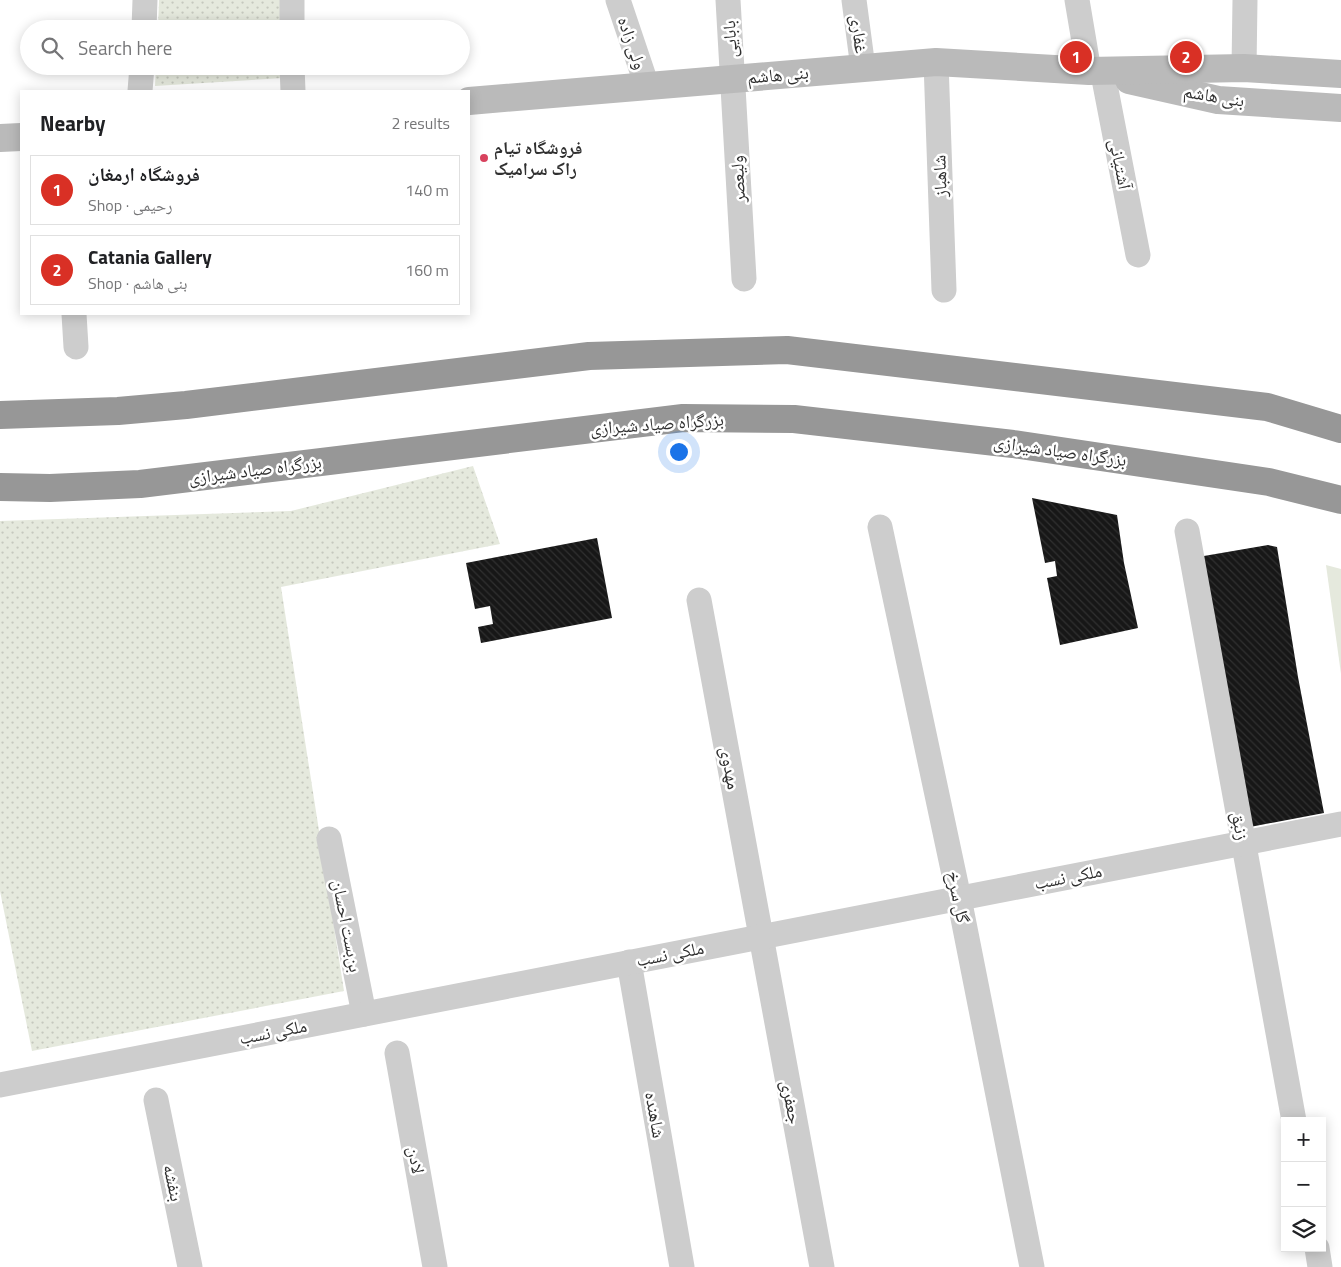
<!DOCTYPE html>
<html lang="en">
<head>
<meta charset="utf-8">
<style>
	:root { --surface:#fff; --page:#f2f2f2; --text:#202124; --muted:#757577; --line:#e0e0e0; --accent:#d93025 }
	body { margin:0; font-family:"Titillium Web","Noto Naskh Arabic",sans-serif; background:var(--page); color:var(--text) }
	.controls { position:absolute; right:15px; bottom:15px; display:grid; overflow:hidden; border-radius:0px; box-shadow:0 2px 12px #0003 }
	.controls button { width:45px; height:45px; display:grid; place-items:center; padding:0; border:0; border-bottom:1px solid var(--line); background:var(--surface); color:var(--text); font:25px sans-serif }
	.you { position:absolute; left:678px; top:451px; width:18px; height:18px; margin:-12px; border:4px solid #fff; border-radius:50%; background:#1a73e8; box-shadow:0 0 0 8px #1a73e833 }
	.badge { display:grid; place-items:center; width:32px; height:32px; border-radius:50%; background:var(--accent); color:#fff; font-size:16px; font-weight:700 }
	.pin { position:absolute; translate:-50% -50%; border:2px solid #fff; box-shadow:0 1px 5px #0006 }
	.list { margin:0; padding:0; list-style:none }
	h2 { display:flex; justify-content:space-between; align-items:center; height:65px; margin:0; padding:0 20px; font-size:21px }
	h2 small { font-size:16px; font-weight:400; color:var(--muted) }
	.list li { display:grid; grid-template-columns:32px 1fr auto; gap:15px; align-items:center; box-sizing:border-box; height:70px; margin:0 10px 10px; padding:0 10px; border:1px solid var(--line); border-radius:0px }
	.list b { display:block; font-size:19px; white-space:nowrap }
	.list p { margin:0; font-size:16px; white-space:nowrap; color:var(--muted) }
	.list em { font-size:16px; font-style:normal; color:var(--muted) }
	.icon { flex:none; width:28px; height:28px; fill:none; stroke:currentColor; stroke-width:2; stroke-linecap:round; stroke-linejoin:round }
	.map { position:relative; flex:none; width:1341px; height:1267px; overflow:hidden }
	.search { position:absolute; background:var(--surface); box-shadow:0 2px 12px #0003; left:20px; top:20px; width:450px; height:55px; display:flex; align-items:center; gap:12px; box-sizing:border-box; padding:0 18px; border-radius:28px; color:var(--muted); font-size:19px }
	.panel { position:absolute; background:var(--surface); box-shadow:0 2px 12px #0003; left:20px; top:90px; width:450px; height:225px; border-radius:0px }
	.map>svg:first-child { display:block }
	.park { fill:url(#park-dots) }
	.pitch { fill:#e5e9dd }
	.building { fill:url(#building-back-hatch) }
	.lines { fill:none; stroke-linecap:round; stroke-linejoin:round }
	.street { stroke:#cdcdcd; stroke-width:25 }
	.secondary { stroke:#bababa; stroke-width:28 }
	.highway { stroke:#979797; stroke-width:28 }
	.poi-dot { fill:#d8425e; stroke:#fff; stroke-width:2 }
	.labels { text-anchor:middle; stroke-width:5; stroke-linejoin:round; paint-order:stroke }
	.street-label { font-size:18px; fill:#303030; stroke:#fff }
	.poi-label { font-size:18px; font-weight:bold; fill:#303030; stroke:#fff; text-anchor:start }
</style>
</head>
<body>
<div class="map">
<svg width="1341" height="1267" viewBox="0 0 1341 1267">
	<defs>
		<pattern id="park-dots" width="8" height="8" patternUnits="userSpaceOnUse" patternTransform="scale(1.25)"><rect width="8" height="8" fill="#e5e9dd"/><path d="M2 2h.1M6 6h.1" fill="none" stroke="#c5c8be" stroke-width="1.8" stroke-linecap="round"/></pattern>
		<pattern id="building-back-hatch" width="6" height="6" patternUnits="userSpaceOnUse" patternTransform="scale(1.25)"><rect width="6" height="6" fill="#171717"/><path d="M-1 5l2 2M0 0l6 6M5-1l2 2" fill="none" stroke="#303030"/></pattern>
	</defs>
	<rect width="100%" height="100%" fill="#fff"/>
	<g class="park">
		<polygon points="159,0 282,0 282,29 158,29"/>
		<polygon points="156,66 283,66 283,78 155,86"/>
		<polygon points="473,466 500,544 281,587 344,991 32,1051 0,891 0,521 291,511"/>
	</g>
	<polygon class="pitch" points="1326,565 1341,569 1341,674"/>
	<g class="building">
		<polygon points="1032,498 1117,515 1124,563 1138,628 1060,645 1047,578 1057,576 1055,561 1045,563"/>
		<polygon points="597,538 612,618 481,643 478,627 493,624 490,606 475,609 466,563"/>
		<polygon points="1268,545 1277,547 1298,677 1324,813 1250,827 1198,557"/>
	</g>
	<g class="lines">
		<g class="street">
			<polyline points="292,0 292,29"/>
			<polyline points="618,0 647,86"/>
			<polyline points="728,0 744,279"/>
			<polyline points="854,0 863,68"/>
			<polyline points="1077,0 1089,71"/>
			<polyline points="144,29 145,0"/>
			<polyline points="936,62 944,290"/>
			<polyline points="292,66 293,91"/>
			<polyline points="1244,68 1245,0"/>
			<polyline points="1103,74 1138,255"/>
			<polyline points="140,91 142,66"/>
			<polyline points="74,314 76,347"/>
			<polyline points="880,527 959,898 1032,1267"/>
			<polyline points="1187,531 1294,1121"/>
			<polyline points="699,600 822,1267"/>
			<polyline points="329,839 364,1014"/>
			<polyline points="629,962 682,1267"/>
			<polyline points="397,1053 435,1267"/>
			<polyline points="0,1085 1341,824"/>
			<polyline points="156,1100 190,1267"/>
			<polyline points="1317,1248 1320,1267"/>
		</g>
		<g class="secondary">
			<polyline points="1129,80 1218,100 1341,108"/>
			<polyline points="469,101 936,62 1089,71 1244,68 1341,74"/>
			<polyline points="0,138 21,137"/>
		</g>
		<g class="highway">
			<polyline points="0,415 118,411 186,405 589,356 787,350 1267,407 1341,429"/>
			<polyline points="0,487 50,488 140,484 683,418 794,419 1013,444 1269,482 1341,500"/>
		</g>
	</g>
	<circle class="poi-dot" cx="484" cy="158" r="5"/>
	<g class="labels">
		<g class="street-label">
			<text transform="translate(859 34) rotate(83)" y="6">غفاری</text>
			<text transform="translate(730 39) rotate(-93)" y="6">بابایی</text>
			<text transform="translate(632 43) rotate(71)" y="6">ولی زاده</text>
			<text transform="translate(778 75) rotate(-5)" y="6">بنی هاشم</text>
			<text transform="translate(1214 96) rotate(9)" y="6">بنی هاشم</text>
			<text transform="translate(1120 164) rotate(79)" y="6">آشتیانی</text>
			<text transform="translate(940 176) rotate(-92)" y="6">شاهباز</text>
			<text transform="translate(738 179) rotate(-93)" y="6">ولیعصر</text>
			<text transform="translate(657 424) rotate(-4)" y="6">بزرگراه صیاد شیرازی</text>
			<text transform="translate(1060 451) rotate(8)" y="6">بزرگراه صیاد شیرازی</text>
			<text transform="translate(255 470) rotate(-7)" y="6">بزرگراه صیاد شیرازی</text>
			<text transform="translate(730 768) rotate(80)" y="6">مهدوی</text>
			<text transform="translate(1240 826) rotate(80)" y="6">زنبق</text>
			<text transform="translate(1068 877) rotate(-11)" y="6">ملکی نسب</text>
			<text transform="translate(958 897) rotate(78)" y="6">گل سرخ</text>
			<text transform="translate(347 926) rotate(79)" y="6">بن‌بست احسان</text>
			<text transform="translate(670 954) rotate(-11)" y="6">ملکی نسب</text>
			<text transform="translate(273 1032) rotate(-11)" y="6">ملکی نسب</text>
			<text transform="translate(791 1102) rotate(79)" y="6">جعفری</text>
			<text transform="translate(655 1115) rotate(80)" y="6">شاهنده</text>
			<text transform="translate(416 1160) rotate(80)" y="6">لادن</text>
			<text transform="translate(173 1183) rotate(78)" y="6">بنفشه</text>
		</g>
		<g class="poi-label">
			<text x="494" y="154">فروشگاه تیام<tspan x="494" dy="21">راک سرامیک</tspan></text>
		</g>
	</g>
</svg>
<div class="controls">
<button>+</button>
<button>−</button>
<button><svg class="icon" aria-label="layers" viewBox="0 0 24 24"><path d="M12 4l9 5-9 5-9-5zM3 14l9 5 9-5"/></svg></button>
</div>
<div class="you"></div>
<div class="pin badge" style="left:1076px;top:57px">1</div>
<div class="pin badge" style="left:1186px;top:57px">2</div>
<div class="search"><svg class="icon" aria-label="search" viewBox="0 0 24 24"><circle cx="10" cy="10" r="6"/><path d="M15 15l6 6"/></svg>Search here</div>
<section class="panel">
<h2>Nearby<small>2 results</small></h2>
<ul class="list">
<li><span class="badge">1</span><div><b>فروشگاه ارمغان</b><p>Shop · رحیمی</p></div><em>140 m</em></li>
<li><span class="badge">2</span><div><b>Catania Gallery</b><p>Shop · بنی هاشم</p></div><em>160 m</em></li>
</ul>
</section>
</div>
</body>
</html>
